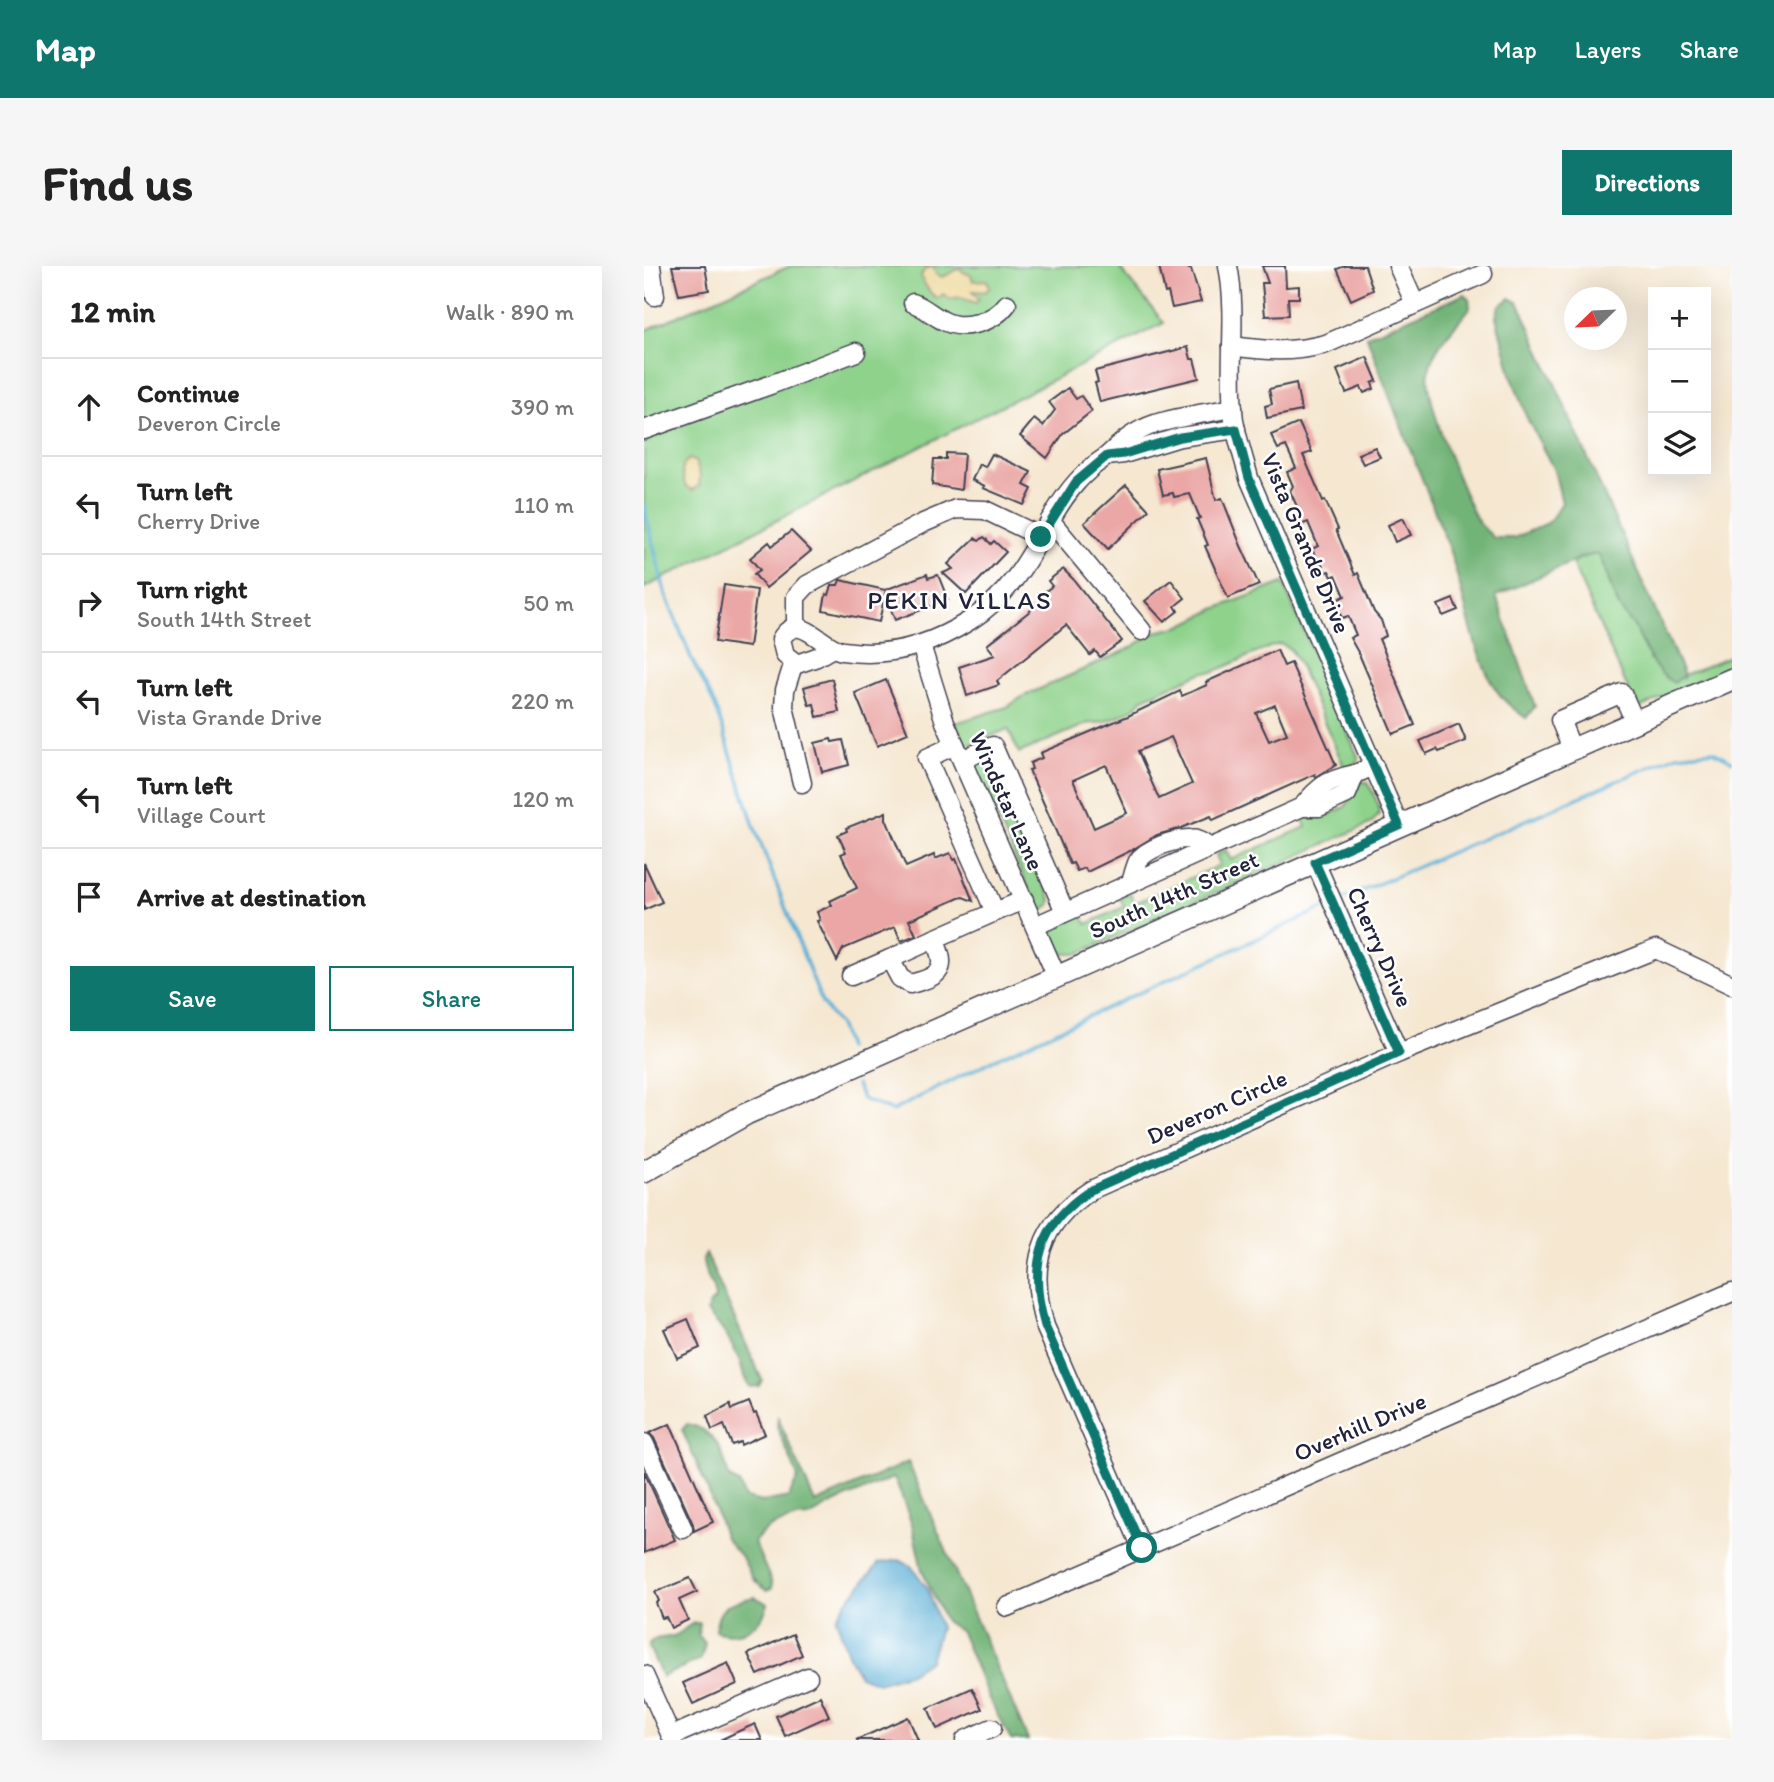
<!DOCTYPE html>
<html lang="en">
<head>
<meta charset="utf-8">
<style>
	:root { --surface:#fff; --page:#f6f6f6; --text:#222; --muted:#767676; --line:#e0e0e0; --accent:#0f766e }
	body { margin:0; font-family:Itim,sans-serif; background:var(--page); color:var(--text) }
	.controls { position:absolute; right:21px; top:21px; display:grid; overflow:hidden; border-radius:0px; box-shadow:0 7px 28px #0002 }
	.controls button { width:63px; height:63px; display:grid; place-items:center; padding:0; border:0; border-bottom:2px solid var(--line); background:var(--surface); color:var(--text); font:35px sans-serif }
	.compass { position:absolute; left:920px; top:21px; width:63px; height:63px; border-radius:50%; background:var(--surface); box-shadow:0 7px 28px #0002; rotate:247deg }
	.stop { position:absolute; width:21px; height:21px; margin:-16px; border:5px solid #0f766e; border-radius:50%; background:#fff }
	.stop.end { background:#0f766e; border-color:#fff; box-shadow:0 2px 7px #0008 }
	.list { margin:0; padding:0; list-style:none }
	h2 { display:flex; justify-content:space-between; align-items:center; height:91px; margin:0; padding:0 28px; font-size:30px }
	h2 small { font-size:23px; font-weight:400; color:var(--muted) }
	.list li { display:grid; grid-template-columns:46px 1fr auto; gap:21px; align-items:center; box-sizing:border-box; height:98px; padding:0 28px; border-top:2px solid var(--line) }
	.list b { display:block; font-size:26px; white-space:nowrap }
	.list p { margin:0; font-size:23px; white-space:nowrap; color:var(--muted) }
	.list em { font-size:23px; font-style:normal; color:var(--muted) }
	.actions { display:flex; gap:14px; padding:21px 28px }
	.actions a { flex:1; padding:16px 0; border:2px solid var(--accent); border-radius:0px; text-align:center; font-size:24px; color:var(--accent) }
	.actions .main { background:var(--accent); color:#fff }
	.icon { flex:none; width:38px; height:38px; fill:none; stroke:currentColor; stroke-width:2; stroke-linecap:round; stroke-linejoin:round }
	.map { position:relative; flex:none; width:1088px; height:1474px; overflow:hidden; border-radius:0px }
	header { display:flex; align-items:center; gap:42px; box-sizing:border-box; height:98px; padding:0 35px; background:var(--accent); color:#fff }
	header strong { font-size:33px }
	nav { display:flex; gap:38px; margin-inline-start:auto; font-size:24px }
	.intro { display:flex; align-items:center; justify-content:space-between; box-sizing:border-box; height:168px; padding:0 42px }
	h1 { margin:0; font-size:49px }
	.button { padding:18px 32px; border-radius:0px; background:var(--accent); color:#fff; font-size:24px; font-weight:700 }
	main { display:flex; gap:42px; padding:0 42px }
	aside { flex:1; background:var(--surface); border-radius:0px; box-shadow:0 7px 28px #0002 }
	.map>svg:first-child { display:block }
	.green { fill:#8ed28b; stroke:#587a63; stroke-width:2 }
	.forest { fill:#72b477; stroke:#4a6b59; stroke-width:2 }
	.sand { fill:#eeda9e; stroke:#887e6c; stroke-width:2 }
	.water { fill:#5aafd6; stroke:#3e6888; stroke-width:2 }
	.lines { fill:none; stroke-linecap:round; stroke-linejoin:round }
	.stream { stroke:#5aafd6; stroke-width:3.5 }
	.building { fill:#eaa7a6; fill-rule:evenodd }
	.minor-casing { stroke:#424051; stroke-width:21 }
	.major-casing { stroke:#424051; stroke-width:24 }
	.minor { stroke:#fff; stroke-width:18 }
	.major { stroke:#fff; stroke-width:21 }
	.route { stroke:#0f766e; stroke-width:9 }
	.labels { text-anchor:middle; stroke-width:5; stroke-linejoin:round; paint-order:stroke }
	.street-label { font-size:24px; fill:#22223b; stroke:#fff }
	.neighbourhood-label { font-size:26px; letter-spacing:2px; fill:#22223b; stroke:#fff }
</style>
</head>
<body>
<header>
<strong>Map</strong>
<nav><a>Map</a><a>Layers</a><a>Share</a></nav>
</header>
<div class="intro"><h1>Find us</h1><a class="button">Directions</a></div>
<main>
<aside>
<h2>12 min<small>Walk · 890 m</small></h2>
<ul class="list">
<li><svg class="icon" aria-label="ahead" viewBox="0 0 24 24"><path d="M12 20V5M6 11l6-6 6 6"/></svg><div><b>Continue</b><p>Deveron Circle</p></div><em>390 m</em></li>
<li><svg class="icon" aria-label="left" viewBox="0 0 24 24"><path d="M17 20v-9H6M10 6l-5 5 5 5"/></svg><div><b>Turn left</b><p>Cherry Drive</p></div><em>110 m</em></li>
<li><svg class="icon" aria-label="right" viewBox="0 0 24 24"><path d="M7 20v-9h11M14 6l5 5-5 5"/></svg><div><b>Turn right</b><p>South 14th Street</p></div><em>50 m</em></li>
<li><svg class="icon" aria-label="left" viewBox="0 0 24 24"><path d="M17 20v-9H6M10 6l-5 5 5 5"/></svg><div><b>Turn left</b><p>Vista Grande Drive</p></div><em>220 m</em></li>
<li><svg class="icon" aria-label="left" viewBox="0 0 24 24"><path d="M17 20v-9H6M10 6l-5 5 5 5"/></svg><div><b>Turn left</b><p>Village Court</p></div><em>120 m</em></li>
<li><svg class="icon" aria-label="arrive" viewBox="0 0 24 24"><path d="M6 21V4h12l-3 4 3 4H6"/></svg><div><b>Arrive at destination</b></div></li>
</ul>
<div class="actions"><a class="main">Save</a><a>Share</a></div>
</aside>
<div class="map">
<svg width="1088" height="1474" viewBox="0 0 1088 1474">
	<rect width="100%" height="100%" fill="#fff"/>
	<filter id="ink" filterUnits="userSpaceOnUse"><feTurbulence type="fractalNoise" baseFrequency=".0143" numOctaves="2"/><feDisplacementMap in="SourceGraphic" scale="14" xChannelSelector="R" yChannelSelector="G"/><feConvolveMatrix kernelMatrix="1 2 1 2 8 2 1 2 1" color-interpolation-filters="sRGB"/></filter>
	<filter id="wash" filterUnits="userSpaceOnUse"><feTurbulence type="fractalNoise" baseFrequency=".00686" numOctaves="4" result="noise"/><feDisplacementMap in="SourceGraphic" scale="28" xChannelSelector="R" yChannelSelector="G"/><feGaussianBlur stdDeviation="1.57" result="paint"/><feColorMatrix in="noise" values="0 0 0 0 0 0 0 0 0 0 0 0 0 0 0 0 0 1.4 0 .05"/><feComposite in="paint" operator="in"/></filter>
	<g filter="url(#wash)">
		<rect width="100%" height="100%" fill="#f5e7d0"/>
		<g class="green">
			<polygon points="146,0 474,0 520,57 0,322 0,65"/>
			<polygon points="954,287 964,307 974,339 990,360 1001,384 1039,412 1040,409 1088,389 1088,400 993,443 928,297 939,291"/>
			<path d="M639 317 715 493 711 499 701 503 653 394 647 384 638 378 628 380 569 406H559L499 432C491 446 460 459 445 457L375 487 364 463 327 478H321L311 457 363 441 380 430 483 384 512 366 537 360 571 343Z"/>
			<polygon points="338,494 347,496 407,633 406,639 400,644 394,644 331,500"/>
			<polygon points="717,516 724,516 735,540 735,548 728,557 433,688 419,688 410,680 404,667 407,661 438,648 443,658 480,641 476,631 486,627 491,637 576,599 572,589 582,584 587,594 662,561 658,551 679,551 701,541"/>
		</g>
		<g class="forest">
			<path d="M821 28 825 32 826 42C811 62 790 78 785 104 779 131 820 232 835 257 839 262 845 267 850 272H870L904 257 918 237 910 204 883 152 868 111 852 51 855 40 866 32 874 36 879 46 1040 409 1030 417C1006 403 1003 383 990 360 985 353 977 347 974 338 966 322 963 304 954 288L939 291 852 330 891 440 882 452C865 440 853 429 844 409 825 370 820 327 806 286 780 213 748 143 723 70Z"/>
			<path d="M62 988 118 1114 115 1120 106 1121C99 1114 99 1104 95 1094 88 1076 77 1060 63 1046L65 1039 71 1033C71 1019 58 1007 59 992Z"/>
			<path d="M134 1152 171 1237 264 1196 384 1474H367L346 1435 317 1366 301 1355 278 1304 268 1259 252 1215 249 1212 192 1236 165 1251 153 1252 131 1259 119 1266 110 1276 128 1317V1322L122 1324 109 1313 99 1293 81 1272 62 1219 38 1164 43 1158C72 1164 79 1185 85 1212L95 1217 101 1232 118 1236 145 1231 154 1211 133 1161Z"/>
			<path d="M111 1331 124 1338C117 1362 94 1373 71 1365 74 1339 85 1336 111 1331Z"/>
			<path d="M50 1357H56L54 1370 61 1377 57 1393 18 1411 5 1381V1377C13 1370 19 1373 29 1370 38 1368 42 1360 50 1357Z"/>
		</g>
		<g class="sand">
			<path d="M288 0 293 9 299 11 316 2 319 6 327 9 329 15 343 14 346 21 341 26 329 25 335 33 332 37 316 31 306 33 299 28 295 32C287 31 280 18 277 10L280 4Z"/>
			<polygon points="45,193 52,196 56,210 55,220 48,224 41,219 38,204 40,197"/>
		</g>
		<polygon class="water" points="255,1294 267,1300 284,1323 296,1362 286,1394 266,1407 234,1417 216,1410 205,1391 192,1352 200,1339 235,1297"/>
		<g class="lines">
			<g class="stream">
				<polyline points="0,240 21,327 48,394 71,439 110,560 178,737 196,761 203,782"/>
				<polyline points="697,634 1033,489 1069,485 1088,495"/>
				<polyline points="213,818 218,833 248,845 349,794 680,642"/>
			</g>
		</g>
		<g id="blocks">
			<g class="building">
				<polygon points="28,0 61,0 65,24 35,29"/>
				<polygon points="515,0 544,0 545,3 547,3 557,36 528,42 524,26 521,27"/>
				<polygon points="618,0 641,0 642,21 655,20 655,32 644,32 645,49 621,50 618,17 624,17"/>
				<polygon points="701,0 721,0 729,24 707,34 693,3"/>
				<polygon points="544,81 547,93 550,93 555,112 456,136 451,117 454,116 451,105"/>
				<polygon points="723,91 733,115 728,117 730,123 720,127 717,121 702,127 693,104"/>
				<polygon points="652,117 657,145 623,152 621,140 628,138 625,123"/>
				<polygon points="424,122 432,133 437,130 448,145 419,168 403,192 376,170 390,153 399,160 411,144 405,136"/>
				<polygon points="655,157 668,186 659,189 679,235 681,234 694,263 692,264 711,309 714,307 730,346 737,354 742,370 735,373 771,459 749,468 715,388 706,372 712,369 704,350 698,352 690,335 701,330 692,309 688,311 685,305 682,306 677,296 674,297 668,283 674,280 664,256 657,259 652,246 655,245 646,225 649,220 643,206 652,202 642,180 634,183 627,169"/>
				<polygon points="731,181 736,191 719,198 714,188"/>
				<polygon points="302,187 320,188 317,224 288,219 290,193 302,193"/>
				<polygon points="348,188 387,206 380,219 388,223 380,239 339,222 341,220 328,214 335,198 341,201"/>
				<polygon points="562,192 572,234 578,232 597,280 615,319 584,332 561,280 564,279 553,253 556,252 546,228 530,231 529,227 519,229 513,203"/>
				<polygon points="482,219 505,244 464,283 440,257"/>
				<polygon points="759,252 767,269 751,276 744,259"/>
				<polygon points="147,265 167,285 122,322 110,308 116,304 106,292 125,276 128,280"/>
				<polygon points="340,271 347,278 350,275 362,286 322,328 299,307 309,303 304,298 331,272 335,275"/>
				<polygon points="419,303 429,313 478,375 456,391 451,385 446,389 422,359 353,415 355,419 323,430 315,401 351,389 343,379 401,333 397,329 408,320 404,315"/>
				<polygon points="283,308 284,312 294,309 304,334 251,354 241,328 235,356 179,344 182,328 185,329 188,319 194,319 196,314 241,324"/>
				<polygon points="527,314 541,332 531,340 534,345 520,356 501,335"/>
				<polygon points="80,319 113,324 105,381 71,376"/>
				<polygon points="809,333 814,344 799,350 794,339"/>
				<path d="M633 384 640 400 647 397 692 499 672 511 671 508 569 554 567 550 537 562 513 569 488 584 443 606 441 602 433 605 429 597 426 598 407 554 385 504 388 503 386 497 398 492 396 487 484 450 536 425 538 430 563 419 562 416ZM631 439 643 468 625 475 612 447ZM527 471 548 518 515 533 494 485ZM462 499 483 547 450 562 429 514Z"/>
				<polygon points="188,413 195,446 173,451 170,438 165,439 160,421"/>
				<polygon points="242,414 264,467 233,480 211,427"/>
				<polygon points="815,458 822,475 795,486 793,483 782,488 776,475"/>
				<polygon points="187,473 188,476 199,474 205,499 178,506 171,477"/>
				<polygon points="242,546 242,553 262,601 290,589 291,593 306,587 310,594 312,593 329,635 319,631 315,632 265,654 272,669 257,675 251,661 199,683 193,695 173,655 176,654 173,646 188,639 186,635 213,622 197,588 202,586 194,569 203,565 202,562"/>
				<polygon points="0,597 18,636 0,644"/>
				<polygon points="44,1053 56,1082 33,1092 20,1063"/>
				<polygon points="105,1136 110,1148 112,1147 121,1168 97,1179 96,1176 88,1179 80,1159 68,1164 63,1150 86,1138 88,1143"/>
				<polygon points="26,1158 69,1256 50,1265 49,1258 10,1172 5,1167"/>
				<polygon points="0,1205 31,1274 0,1287"/>
				<polygon points="46,1312 53,1326 35,1334 44,1354 27,1362 22,1351 18,1352 12,1337 15,1335 11,1326"/>
				<polygon points="149,1368 158,1389 114,1409 104,1388"/>
				<polygon points="84,1397 93,1418 49,1438 39,1417"/>
				<polygon points="328,1422 338,1443 293,1463 284,1442"/>
				<polygon points="176,1430 185,1450 141,1470 132,1450"/>
				<polygon points="264,1451 274,1474 212,1474"/>
				<polygon points="111,1458 118,1474 76,1474 95,1465"/>
			</g>
		</g>
	</g>
	<g filter="url(#ink)">
		<use href="#blocks" fill-opacity="0" stroke="#424051" stroke-width="2"/>
		<g class="lines">
			<g class="minor-casing">
				<g id="minor">
					<polyline points="7,0 11,30"/>
					<path d="M584 0C594 51 583 102 590 154 593 173 600 193 605 212L755 559"/>
					<polyline points="754,0 771,38"/>
					<path d="M269 37C280 41 288 49 298 54 319 66 350 56 363 38"/>
					<path d="M588 80C623 85 647 87 682 78L839 8"/>
					<polyline points="0,164 126,119 212,86"/>
					<polyline points="463,190 480,188 536,171 592,163"/>
					<polyline points="406,254 498,365"/>
					<polyline points="152,361 152,331 163,319 277,258 312,243 341,244 397,271"/>
					<polyline points="277,379 301,456 412,709"/>
					<path d="M187 383 173 391 153 398 141 389 137 373C155 343 177 382 199 385 244 392 287 379 325 355 363 331 381 300 402 262 414 240 427 219 446 203 451 198 458 194 463 190 478 176 490 165 511 158 536 150 563 147 589 142"/>
					<polyline points="150,396 141,424 140,441 158,517"/>
					<polyline points="311,479 283,492 351,646 380,634"/>
					<polyline points="928,483 916,454 978,427 991,456"/>
					<polyline points="318,494 349,480 421,646"/>
					<path d="M658 541C675 520 683 514 711 508"/>
					<polyline points="671,596 755,787"/>
					<path d="M487 617C489 610 491 601 494 595 502 583 532 572 546 573 554 573 559 577 566 582"/>
					<polyline points="391,660 658,541 675,541 703,528 711,508 730,500"/>
					<polyline points="246,693 290,673"/>
					<path d="M207 710 246 693 256 712 266 718C298 710 304 703 290 673L351 646"/>
					<polyline points="0,1177 39,1263"/>
					<path d="M498 1282 401 1060C384 1001 394 958 447 924L755 787 1012 683 1088 719"/>
					<polyline points="363,1341 1088,1026"/>
					<polyline points="0,1409 29,1474"/>
					<polyline points="28,1470 164,1411"/>
					<polyline points="321,1474 348,1462"/>
				</g>
			</g>
			<g class="major-casing">
				<polyline id="major" points="0,906 102,848 1088,413"/>
			</g>
			<use href="#minor" class="minor"/>
			<use href="#major" class="major"/>
		</g>
	</g>
	<g class="lines" filter="url(#ink)">
		<path class="route" d="M397 271 432 216 463 190 480 188 536 171 592 163 605 212 755 559 671 596 755 787 447 924C394 958 384 1001 401 1060L498 1282"/>
	</g>
	<g class="labels">
		<g class="street-label">
			<text transform="translate(662 277) rotate(67)" y="8">Vista Grande Drive</text>
			<text transform="translate(363 535) rotate(66)" y="8">Windstar Lane</text>
			<text transform="translate(530 629) rotate(-24)" y="8">South 14th Street</text>
			<text transform="translate(736 681) rotate(66)" y="8">Cherry Drive</text>
			<text transform="translate(573 841) rotate(-24)" y="8">Deveron Circle</text>
			<text transform="translate(716 1161) rotate(-23)" y="8">Overhill Drive</text>
		</g>
		<g class="neighbourhood-label">
			<text x="316" y="343">PEKIN VILLAS</text>
		</g>
	</g>
</svg>
<div class="controls">
<button>+</button>
<button>−</button>
<button><svg class="icon" aria-label="layers" viewBox="0 0 24 24"><path d="M12 4l9 5-9 5-9-5zM3 14l9 5 9-5"/></svg></button>
</div>
<svg class="compass" viewBox="-18 -18 36 36"><path d="M0-13l5 13h-10z" fill="#e53935"/><path d="M0 13l5-13h-10z" fill="#767676"/></svg>
<div class="stop" style="left:498px;top:1282px"></div>
<div class="stop end" style="left:397px;top:271px"></div>
</div>
</main>
</body>
</html>
